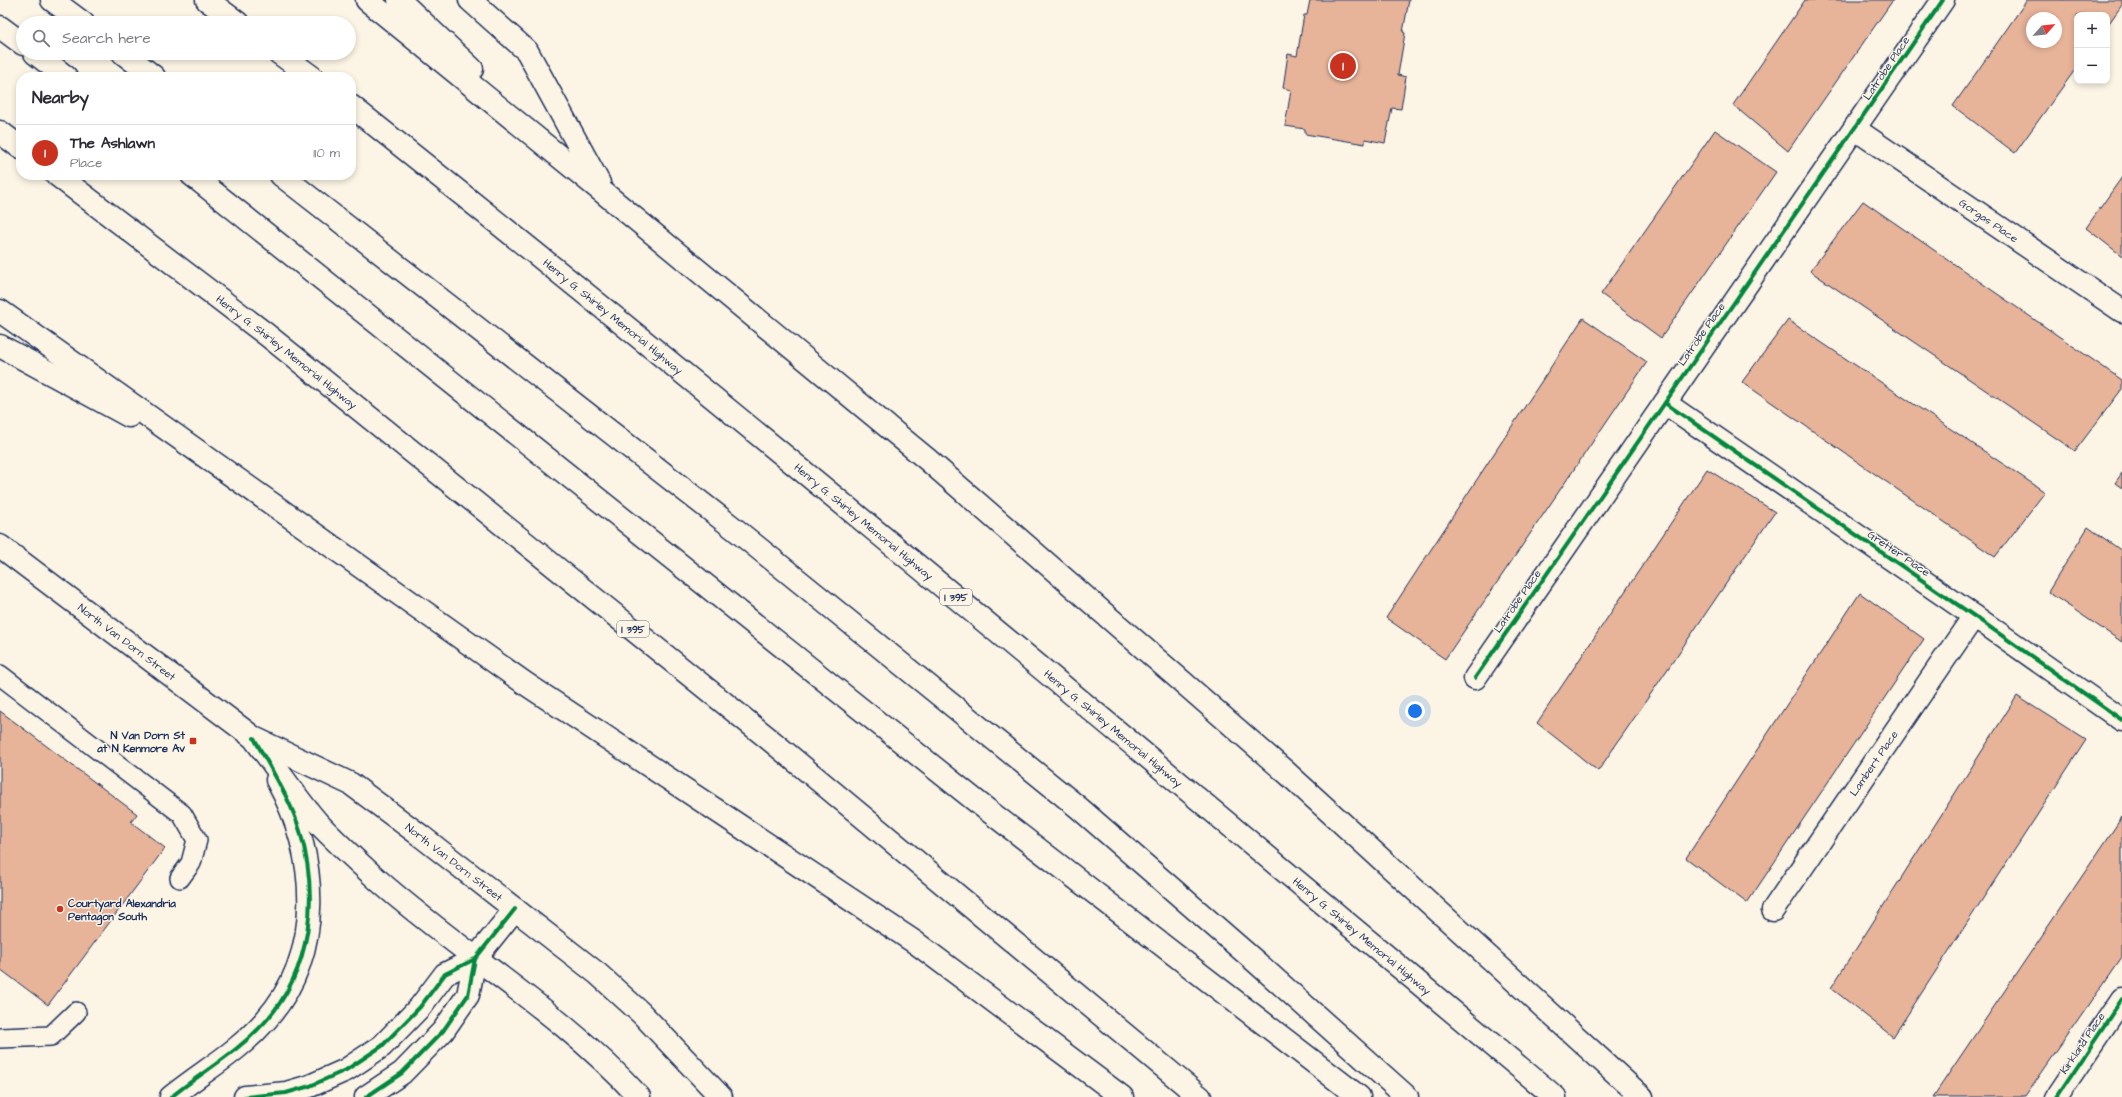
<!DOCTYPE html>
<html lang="en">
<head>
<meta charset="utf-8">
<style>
	:root { --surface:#fff; --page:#f2f2f3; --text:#2b2b33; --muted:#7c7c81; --line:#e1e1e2; --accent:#c8321e }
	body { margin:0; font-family:"Architects Daughter",sans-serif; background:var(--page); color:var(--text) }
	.controls { position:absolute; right:12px; top:12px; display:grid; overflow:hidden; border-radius:8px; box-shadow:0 2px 6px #0003 }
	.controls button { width:36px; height:36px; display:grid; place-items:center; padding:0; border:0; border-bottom:1px solid var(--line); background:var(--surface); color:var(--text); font:20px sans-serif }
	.compass { position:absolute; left:2026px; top:12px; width:36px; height:36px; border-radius:50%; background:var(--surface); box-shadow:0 2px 6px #0003; rotate:63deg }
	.you { position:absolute; left:1415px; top:711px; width:14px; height:14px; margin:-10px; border:3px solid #fff; border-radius:50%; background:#1a73e8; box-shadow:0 0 0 6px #1a73e833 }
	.badge { display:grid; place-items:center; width:26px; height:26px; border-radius:50%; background:var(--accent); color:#fff; font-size:13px; font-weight:700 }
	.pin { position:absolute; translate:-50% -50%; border:2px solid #fff; box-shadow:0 1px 4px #0006 }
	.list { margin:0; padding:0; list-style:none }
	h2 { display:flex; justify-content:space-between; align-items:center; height:52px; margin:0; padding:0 16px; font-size:17px }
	h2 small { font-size:13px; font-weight:400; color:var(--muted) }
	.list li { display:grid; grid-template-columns:26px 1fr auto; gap:12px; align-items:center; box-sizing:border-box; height:56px; padding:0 16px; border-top:1px solid var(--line) }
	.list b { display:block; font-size:15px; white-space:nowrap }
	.list p { margin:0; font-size:13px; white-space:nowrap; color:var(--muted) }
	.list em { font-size:13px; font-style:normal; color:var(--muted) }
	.icon { flex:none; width:22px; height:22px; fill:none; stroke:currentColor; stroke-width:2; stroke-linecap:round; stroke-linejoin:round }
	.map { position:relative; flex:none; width:2122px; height:1097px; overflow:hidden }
	.search { position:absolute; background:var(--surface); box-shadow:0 2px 6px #0003; left:16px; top:16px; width:340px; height:44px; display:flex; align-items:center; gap:10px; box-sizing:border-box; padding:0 14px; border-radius:22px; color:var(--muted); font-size:15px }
	.panel { position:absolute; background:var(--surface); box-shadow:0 2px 6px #0003; left:16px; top:72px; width:340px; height:108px; border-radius:16px }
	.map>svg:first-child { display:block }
	.building { fill:#e7b399; stroke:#1b2f5e; fill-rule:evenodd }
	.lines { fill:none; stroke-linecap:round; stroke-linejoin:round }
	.service-casing { stroke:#1b2f5e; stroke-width:22 }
	.minor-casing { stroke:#1b2f5e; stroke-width:25 }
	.tertiary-casing { stroke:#1b2f5e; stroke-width:25 }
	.secondary-casing { stroke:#1b2f5e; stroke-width:25 }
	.motorway-casing { stroke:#1b2f5e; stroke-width:25 }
	.service { stroke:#fcf5e5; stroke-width:19 }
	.minor { stroke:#fcf5e5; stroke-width:22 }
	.tertiary { stroke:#fcf5e5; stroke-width:22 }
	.secondary { stroke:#fcf5e5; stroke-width:22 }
	.motorway { stroke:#fcf5e5; stroke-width:22 }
	.cycleway-casing { stroke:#fcf5e5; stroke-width:6 }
	.cycleway { stroke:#00873e; stroke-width:4 }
	.poi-dot { fill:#c8321e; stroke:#fcf5e5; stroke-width:1.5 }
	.labels { text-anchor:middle; stroke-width:3; stroke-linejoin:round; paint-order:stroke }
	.shield { fill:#fcf5e5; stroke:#5e6a86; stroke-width:1 }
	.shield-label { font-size:10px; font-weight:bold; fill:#1b2f5e }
	.street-label { font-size:11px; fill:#1b2f5e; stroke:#fcf5e5 }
	.poi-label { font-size:11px; font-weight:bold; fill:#1b2f5e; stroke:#fcf5e5; text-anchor:end }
</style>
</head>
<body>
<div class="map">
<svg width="2122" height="1097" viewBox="0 0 2122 1097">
	<rect width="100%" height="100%" fill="#fcf5e5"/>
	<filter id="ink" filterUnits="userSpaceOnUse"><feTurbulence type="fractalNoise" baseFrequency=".025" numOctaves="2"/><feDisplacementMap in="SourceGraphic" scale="8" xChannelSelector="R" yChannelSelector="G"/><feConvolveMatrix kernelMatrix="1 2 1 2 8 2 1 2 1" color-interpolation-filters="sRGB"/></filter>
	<g filter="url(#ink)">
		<g class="building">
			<polygon points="1310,0 1409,0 1403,32 1405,33 1398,75 1406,77 1401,109 1392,108 1385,143 1365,139 1365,144 1305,134 1305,129 1285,126 1291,90 1283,88 1288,54 1297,56 1304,15 1307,15"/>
			<polygon points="1805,0 1893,0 1788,151 1733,105"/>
			<path d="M2027 0H2122V5L2107 26V15H2077V67L2015 153 1953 106ZM2032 18H2056V42H2032Z"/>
			<polygon points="1715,130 1776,172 1661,338 1601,294"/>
			<polygon points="2122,177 2122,256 2086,228"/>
			<polygon points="1863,201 2122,380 2122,389 2075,451 1810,271"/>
			<polygon points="1583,318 1647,362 1445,659 1386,618"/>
			<polygon points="1788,320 2045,492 1995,557 1742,382"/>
			<polygon points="1707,469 1775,512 1598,771 1537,723"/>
			<polygon points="2122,473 2122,488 2115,483"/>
			<polygon points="2088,527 2122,551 2122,642 2048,592"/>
			<polygon points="1860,593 1924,639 1747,903 1686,858"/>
			<polygon points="2017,696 2086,740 1893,1037 1831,988"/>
			<polygon points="0,711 137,814 131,822 165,848 48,1005 0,969"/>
			<polygon points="2122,817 2122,957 2025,1097 1933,1097"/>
		</g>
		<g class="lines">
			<g class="service-casing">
				<g id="service">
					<polyline points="0,675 182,814 197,840 191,863 180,878"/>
					<polyline points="0,1038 51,1036 76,1012"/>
				</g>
			</g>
			<g class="minor-casing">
				<g id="minor">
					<path id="s1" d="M1855 129 2122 311"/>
					<polyline points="1665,403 1974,616 2122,720"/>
					<polyline points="1475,678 1943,0"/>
					<path id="s2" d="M1773 910 1974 616"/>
					<polyline points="2056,1097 2122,999"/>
				</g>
			</g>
			<g class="tertiary-casing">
				<g id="tertiary">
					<path d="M171 1097C203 1071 237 1053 265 1021 326 953 318 856 277 780"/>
					<polyline points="245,1097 286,1093 310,1086 346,1070 382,1046 420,1007 445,974 475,959 515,909"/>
					<polyline points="366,1097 402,1073 443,1031 468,995 475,959"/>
				</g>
			</g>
			<g class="secondary-casing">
				<g id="secondary">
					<path id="s3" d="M0 546 254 738 351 784 421 836 598 974 641 1013 721 1097"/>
					<path d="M256 741C277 768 296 798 318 823 337 843 359 863 379 881 464 956 563 1013 639 1097"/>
				</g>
			</g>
			<g class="motorway-casing">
				<g id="motorway">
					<polyline points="52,0 83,23"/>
					<polyline points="207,0 238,23"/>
					<polyline points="367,0 604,193 928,460 1287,773 1642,1097"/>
					<polyline points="399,0 472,69"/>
					<polyline points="470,0 527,51 599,183"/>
					<polyline points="0,27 23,44"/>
					<polyline points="35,53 66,77"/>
					<polyline points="123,53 154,77"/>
					<polyline points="279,53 312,77"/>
					<path id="s4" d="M351 106C759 429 1156 764 1555 1097"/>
					<polyline points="0,132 21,148"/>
					<path id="s5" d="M57 175 267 335 769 739 1200 1097"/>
					<polyline points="192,175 981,805 1359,1097"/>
					<polyline points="281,175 736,530 1079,808 1256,962 1407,1097"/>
					<polyline points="0,311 526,684 916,943 1122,1097"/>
					<polyline points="0,346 129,416"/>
				</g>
			</g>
			<use href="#service" class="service"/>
			<use href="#minor" class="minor"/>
			<use href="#tertiary" class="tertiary"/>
			<use href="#secondary" class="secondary"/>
			<use href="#motorway" class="motorway"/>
			<g class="cycleway-casing">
				<g id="cycleway">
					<polyline points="1665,403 1974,616 2122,720"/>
					<polyline points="1475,678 1943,0"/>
					<path d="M171 1097C203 1071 237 1053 265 1022 312 970 319 896 300 831 290 798 270 768 254 738"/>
					<polyline points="245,1097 286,1093 310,1086 346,1070 382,1046 420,1007 445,974 475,959 515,909"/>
					<polyline points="366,1097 402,1073 443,1031 468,995 475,959"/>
					<polyline points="2056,1097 2122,999"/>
				</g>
			</g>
			<use href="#cycleway" class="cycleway"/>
		</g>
	</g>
	<g class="poi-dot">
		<rect x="189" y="737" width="8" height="8" rx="2"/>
		<circle cx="60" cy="909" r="4"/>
	</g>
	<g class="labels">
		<g class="shield">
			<rect x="940" y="589" width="32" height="16" rx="3"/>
			<rect x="617" y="621" width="32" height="16" rx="3"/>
		</g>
		<g class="shield-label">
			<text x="956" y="601">I 395</text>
			<text x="633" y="633">I 395</text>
		</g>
		<g class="street-label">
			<text transform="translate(1886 68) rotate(-56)" y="4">Latrobe Place</text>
			<text dy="4" stroke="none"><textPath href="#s1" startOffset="162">Gorgas Place</textPath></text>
			<text dy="4" stroke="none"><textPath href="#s4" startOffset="336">Henry G. Shirley Memorial Highway</textPath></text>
			<text transform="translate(1701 334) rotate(-55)" y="4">Latrobe Place</text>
			<text dy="4" stroke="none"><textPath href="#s5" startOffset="290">Henry G. Shirley Memorial Highway</textPath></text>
			<text dy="4" stroke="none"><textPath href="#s4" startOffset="660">Henry G. Shirley Memorial Highway</textPath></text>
			<text transform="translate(1899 553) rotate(34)" y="4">Gretter Place</text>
			<text transform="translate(1517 601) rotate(-55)" y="4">Latrobe Place</text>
			<text dy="4" stroke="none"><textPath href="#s3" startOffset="159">North Van Dorn Street</textPath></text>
			<text dy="4" stroke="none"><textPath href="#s4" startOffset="984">Henry G. Shirley Memorial Highway</textPath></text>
			<text dy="4" stroke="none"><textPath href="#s2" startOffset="178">Lambert Place</textPath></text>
			<text dy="4" stroke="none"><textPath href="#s3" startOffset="555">North Van Dorn Street</textPath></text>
			<text dy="4" stroke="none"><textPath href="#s4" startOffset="1308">Henry G. Shirley Memorial Highway</textPath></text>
			<text transform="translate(2082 1043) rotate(-56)" y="4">Kirkland Place</text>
		</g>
		<g class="poi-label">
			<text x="185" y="739">N Van Dorn St<tspan x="185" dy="13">at N Kenmore Av</tspan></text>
			<text x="68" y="907" text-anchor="start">Courtyard Alexandria<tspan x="68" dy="13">Pentagon South</tspan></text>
		</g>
	</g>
</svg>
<div class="controls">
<button>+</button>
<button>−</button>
</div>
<svg class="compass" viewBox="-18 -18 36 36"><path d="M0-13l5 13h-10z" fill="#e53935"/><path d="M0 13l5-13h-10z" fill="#7c7c81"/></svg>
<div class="you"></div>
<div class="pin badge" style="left:1343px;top:66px">1</div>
<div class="search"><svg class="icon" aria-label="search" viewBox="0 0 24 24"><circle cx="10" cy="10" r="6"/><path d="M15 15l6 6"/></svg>Search here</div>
<section class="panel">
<h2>Nearby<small></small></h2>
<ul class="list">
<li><span class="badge">1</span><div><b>The Ashlawn</b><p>Place</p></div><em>110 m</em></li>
</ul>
</section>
</div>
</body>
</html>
